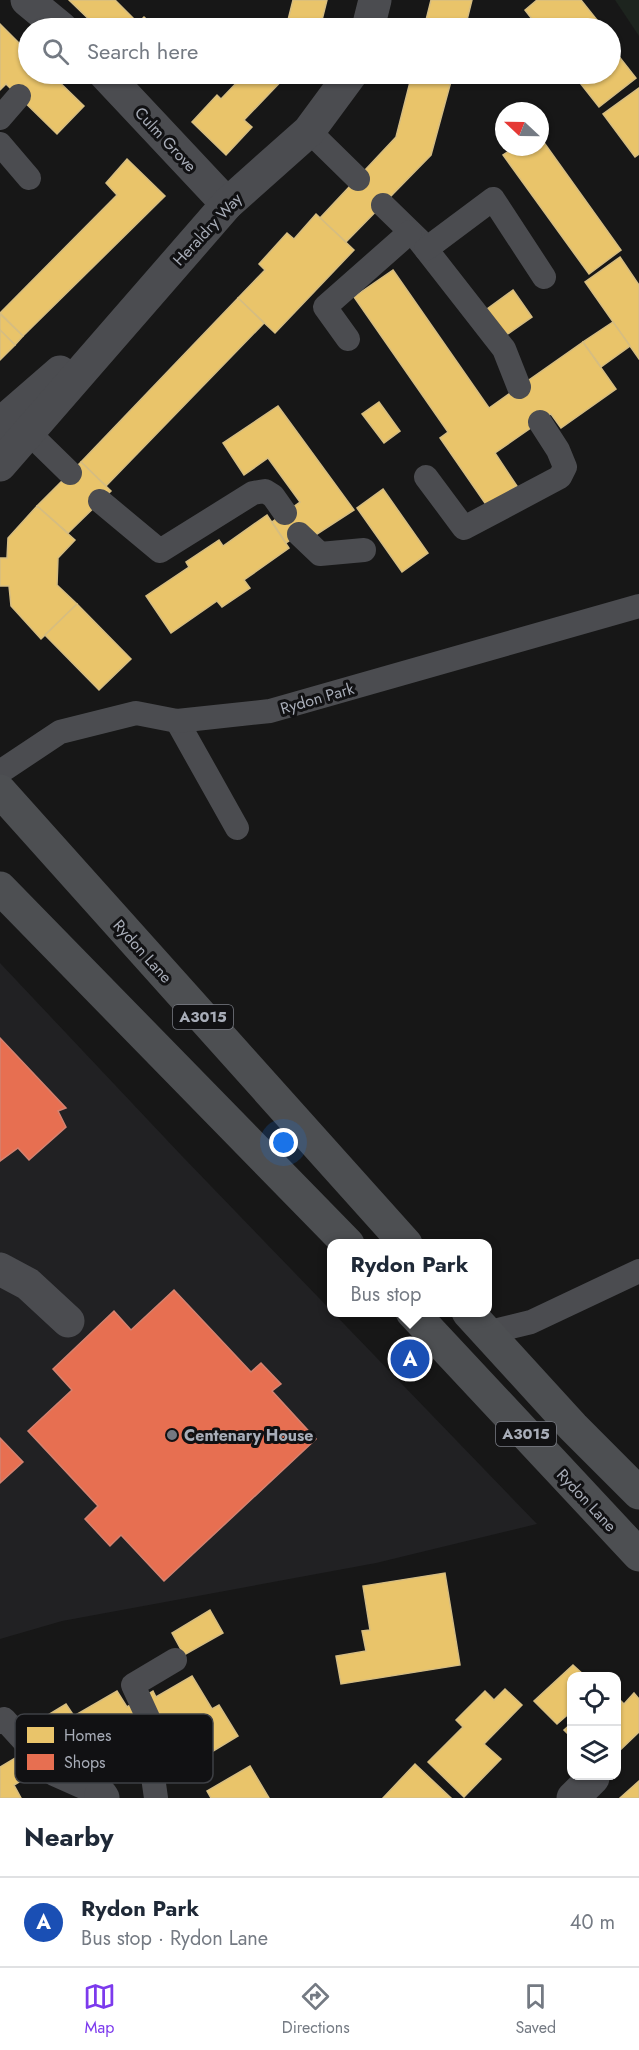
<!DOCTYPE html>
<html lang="en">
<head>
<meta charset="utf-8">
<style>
	:root { --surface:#fff; --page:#f2f2f3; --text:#1f2937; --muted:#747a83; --line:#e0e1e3; --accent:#7c3aed }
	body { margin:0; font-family:Jost,sans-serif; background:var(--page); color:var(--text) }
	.controls { position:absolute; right:18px; bottom:18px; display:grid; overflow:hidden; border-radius:12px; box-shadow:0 2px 4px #0004 }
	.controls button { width:54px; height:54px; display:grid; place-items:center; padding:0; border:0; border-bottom:2px solid var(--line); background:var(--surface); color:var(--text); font:30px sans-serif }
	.compass { position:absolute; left:495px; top:102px; width:54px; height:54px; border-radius:50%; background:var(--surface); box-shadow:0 2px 4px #0004; rotate:292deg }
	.you { position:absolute; left:284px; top:1143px; width:21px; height:21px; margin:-15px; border:4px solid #fff; border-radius:50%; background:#1a73e8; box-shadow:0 0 0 9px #1a73e833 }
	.badge { display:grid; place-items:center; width:39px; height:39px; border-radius:50%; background:var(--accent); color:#fff; font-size:20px; font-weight:700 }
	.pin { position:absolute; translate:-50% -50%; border:3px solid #fff; box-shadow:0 2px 6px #0006 }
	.popup { position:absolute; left:327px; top:1239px; width:165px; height:78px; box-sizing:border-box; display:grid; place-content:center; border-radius:12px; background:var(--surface); filter:drop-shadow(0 2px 4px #0005); font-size:20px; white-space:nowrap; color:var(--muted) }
	.popup b { font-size:22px; color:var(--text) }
	.popup::after { content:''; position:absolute; left:50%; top:100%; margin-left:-12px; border:12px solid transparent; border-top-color:var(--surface) }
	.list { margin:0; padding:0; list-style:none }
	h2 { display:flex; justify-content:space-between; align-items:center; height:78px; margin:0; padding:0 24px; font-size:26px }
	h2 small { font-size:20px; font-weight:400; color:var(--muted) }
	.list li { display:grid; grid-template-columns:39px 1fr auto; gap:18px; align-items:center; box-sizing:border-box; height:90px; padding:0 24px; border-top:2px solid var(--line) }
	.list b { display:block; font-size:22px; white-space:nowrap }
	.list p { margin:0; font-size:20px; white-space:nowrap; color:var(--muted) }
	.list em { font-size:20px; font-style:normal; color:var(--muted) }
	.icon { flex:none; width:33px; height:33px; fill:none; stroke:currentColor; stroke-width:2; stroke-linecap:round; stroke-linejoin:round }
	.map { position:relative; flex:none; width:639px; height:1798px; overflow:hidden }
	.search { position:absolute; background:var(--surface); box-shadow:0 2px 4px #0004; left:18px; right:18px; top:18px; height:66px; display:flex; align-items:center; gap:15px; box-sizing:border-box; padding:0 21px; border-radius:33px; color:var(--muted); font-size:22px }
	.sheet { height:168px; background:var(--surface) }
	nav { display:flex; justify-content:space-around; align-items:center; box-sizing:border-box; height:84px; border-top:2px solid var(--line); background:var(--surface); font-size:16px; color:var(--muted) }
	nav a { display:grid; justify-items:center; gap:3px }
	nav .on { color:var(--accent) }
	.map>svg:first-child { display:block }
	.built { fill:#212123 }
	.green { fill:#1d241e }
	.homes { fill:#e9c46a; stroke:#d6bd81; stroke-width:1.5 }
	.shops { fill:#e76f51; stroke:#d48270; stroke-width:1.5 }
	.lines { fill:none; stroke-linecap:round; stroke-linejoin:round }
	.lane { stroke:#4b4c50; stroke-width:24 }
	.street { stroke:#4b4c50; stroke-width:33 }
	.primary { stroke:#4d4f52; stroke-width:33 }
	.poi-dot { fill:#757880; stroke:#111113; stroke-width:2 }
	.labels { text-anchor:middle; stroke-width:6; stroke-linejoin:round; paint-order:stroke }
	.shield { fill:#111113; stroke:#7b7e86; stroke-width:1.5 }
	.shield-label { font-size:15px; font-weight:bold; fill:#a8adb8 }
	.street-label { font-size:16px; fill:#a8adb8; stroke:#111113 }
	.poi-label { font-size:16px; font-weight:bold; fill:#a8adb8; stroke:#111113; text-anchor:start }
	.key { fill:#111113; stroke:#3e4045; stroke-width:1.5 }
	.key-label { font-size:16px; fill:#a8adb8 }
</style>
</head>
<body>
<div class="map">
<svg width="639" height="1798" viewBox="0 0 639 1798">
	<rect width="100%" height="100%" fill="#171717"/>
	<polygon class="built" points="0,963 181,1155 537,1524 376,1563 62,1621 0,1639"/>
	<polygon class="green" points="615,0 639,0 639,36"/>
	<g class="homes">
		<polygon points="69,0 115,0 138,23 144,17 156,28 98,28"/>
		<polygon points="293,0 327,0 320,28 286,28"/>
		<polygon points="431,0 472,0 465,28 424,28"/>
		<polygon points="537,0 581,0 601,25 596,28 539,28 525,10"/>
		<polygon points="0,24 28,52 28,74 51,74 84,106 57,134 6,84 0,90"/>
		<polygon points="610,45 636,78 599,107 573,74 610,74"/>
		<polygon points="143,74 163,74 153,83"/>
		<polygon points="245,74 288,74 244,120 252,127 226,155 192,122 217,95 221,99"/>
		<polygon points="412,74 453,74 431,155 346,242 320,218 396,137"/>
		<polygon points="639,88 639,154 635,157 603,114"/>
		<polygon points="540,137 621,250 589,274 503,155 515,147 540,147"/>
		<polygon points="127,159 165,196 23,336 0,313 117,195 106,183"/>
		<polygon points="316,214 354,250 275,333 238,298 265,270 259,264 287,233 294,239"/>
		<polygon points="620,257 639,285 639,359 585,282"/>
		<polygon points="393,270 489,408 583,342 616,389 561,428 551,414 495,453 517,486 487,506 440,438 448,432 354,297"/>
		<polygon points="513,290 532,317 502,338 483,312"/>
		<polygon points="238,298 264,323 106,486 81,462"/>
		<polygon points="0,314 23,336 15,345 0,330"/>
		<polygon points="613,322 630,346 601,367 583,342"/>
		<polygon points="0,330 15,345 0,360"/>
		<polygon points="379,402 400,431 384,443 362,414"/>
		<polygon points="278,406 354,510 311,538 305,530 286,543 272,522 300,502 268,458 244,475 223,443"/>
		<polygon points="81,462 111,491 68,533 37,506"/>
		<polygon points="383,489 428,553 402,572 357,508"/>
		<polygon points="37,506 75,540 58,558 57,585 77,604 41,639 11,606 9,586 0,586 0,558 7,558 8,538"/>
		<polygon points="267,515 289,548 244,580 250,588 222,607 217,601 171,633 146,596 189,567 186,562 219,540 223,546"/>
		<polygon points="77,604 131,659 99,690 45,635"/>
		<polygon points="445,1573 460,1665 341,1684 336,1656 366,1651 362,1631 370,1630 363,1586"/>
		<polygon points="210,1610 223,1633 184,1655 172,1633"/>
		<polygon points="573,1665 585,1676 572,1676 572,1711 557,1724 534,1701"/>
		<polygon points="192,1676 212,1709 219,1705 238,1736 187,1767 174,1745 181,1741 166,1716 95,1759 89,1747 61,1763 58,1759 14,1785 21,1798 0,1798 0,1767 49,1738 38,1721 66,1704 74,1716 117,1691 127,1707 153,1691 156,1697"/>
		<polygon points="505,1689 522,1705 484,1744 501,1759 464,1797 428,1762 463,1727 456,1720 485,1691 494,1700"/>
		<polygon points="634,1693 639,1699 639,1732 617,1753 616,1696 624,1704"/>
		<polygon points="572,1723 572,1738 564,1730"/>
		<polygon points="415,1764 451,1798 383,1798"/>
		<polygon points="250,1766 269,1798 211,1798 207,1791"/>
		<polygon points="639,1781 639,1798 620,1798"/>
	</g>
	<g class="shops">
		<polygon points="0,1038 66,1108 58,1111 66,1127 29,1160 18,1148 0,1161"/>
		<polygon points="174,1290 251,1372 261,1363 281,1384 272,1391 316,1439 164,1581 121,1535 110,1546 85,1519 98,1506 28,1431 72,1390 53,1369 114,1311 131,1330"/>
		<polygon points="0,1438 23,1462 0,1483"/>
	</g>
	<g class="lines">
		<g class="lane">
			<polyline points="0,118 19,96"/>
			<polyline points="309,131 358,179"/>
			<polyline points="0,144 29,178"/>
			<polyline points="383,205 418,239 504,349 519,387"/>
			<polyline points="426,249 493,199 544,277"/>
			<polyline points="348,339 325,307 410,232"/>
			<polyline points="29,433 70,473"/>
			<polyline points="426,477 464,528 560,477 565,467 558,450 540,422"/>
			<polyline points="100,501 160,551 253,493 265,491 273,496 285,513"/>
			<polyline points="299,534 320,554 364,550"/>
			<polyline points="177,721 237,828"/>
			<polyline points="0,772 60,732 136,713 177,721 270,711 639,606"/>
			<polyline points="486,1333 531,1322 639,1271"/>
			<polyline points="0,1722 4,1719 54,1774 101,1795"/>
			<polyline points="156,1798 152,1770 154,1731 133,1685 175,1660"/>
		</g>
		<g class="street">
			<polyline points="27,0 61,28"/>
			<polyline points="368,28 375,0"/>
			<polyline points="105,74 227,204"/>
			<polyline points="0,424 60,372"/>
			<polyline points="0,465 227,204 309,131 351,74"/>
			<polyline points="0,1269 28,1284 68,1321"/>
			<polyline points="101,1795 103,1798"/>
			<polyline points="573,1798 593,1778"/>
		</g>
		<g class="primary">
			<polyline points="0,791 406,1244"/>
			<polyline points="0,888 348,1244"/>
			<polyline points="412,1312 639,1555"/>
			<polyline points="468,1312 573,1427 639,1493"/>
		</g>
	</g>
	<circle class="poi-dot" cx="172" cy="1435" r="6"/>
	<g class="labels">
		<g class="shield">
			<rect x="173" y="1005" width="60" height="24" rx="4.5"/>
			<rect x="496" y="1422" width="60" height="24" rx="4.5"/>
		</g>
		<g class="shield-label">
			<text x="203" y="1022">A3015</text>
			<text x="526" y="1439">A3015</text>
		</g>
		<g class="street-label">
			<text transform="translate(166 139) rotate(47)" y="6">Culm Grove</text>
			<text transform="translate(207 229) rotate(-47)" y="6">Heraldry Way</text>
			<text transform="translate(317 698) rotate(-16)" y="6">Rydon Park</text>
			<text transform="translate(143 951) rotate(48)" y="6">Rydon Lane</text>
			<text transform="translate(587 1500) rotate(47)" y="6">Rydon Lane</text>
		</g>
		<g class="poi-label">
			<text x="184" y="1441">Centenary House</text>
		</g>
	</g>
	<rect x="15" y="1714" width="198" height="69" rx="9" class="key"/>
	<rect x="27" y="1727" width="27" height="16" fill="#e9c46a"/>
	<rect x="27" y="1754" width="27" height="16" fill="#e76f51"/>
	<g class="key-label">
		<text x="64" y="1741">Homes</text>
		<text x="64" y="1768">Shops</text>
	</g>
</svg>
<div class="controls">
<button><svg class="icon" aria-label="locate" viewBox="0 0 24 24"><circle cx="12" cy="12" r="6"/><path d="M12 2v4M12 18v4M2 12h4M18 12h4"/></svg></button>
<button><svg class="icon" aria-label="layers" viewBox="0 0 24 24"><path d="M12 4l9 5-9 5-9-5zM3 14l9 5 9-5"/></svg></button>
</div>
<svg class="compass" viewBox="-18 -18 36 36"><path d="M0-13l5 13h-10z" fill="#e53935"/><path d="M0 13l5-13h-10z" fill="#747a83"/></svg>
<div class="you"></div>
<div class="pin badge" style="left:410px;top:1359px;background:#1a4fb4">A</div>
<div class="popup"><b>Rydon Park</b>Bus stop</div>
<div class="search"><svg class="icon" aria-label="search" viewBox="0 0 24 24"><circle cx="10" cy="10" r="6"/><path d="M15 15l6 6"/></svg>Search here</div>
</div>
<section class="sheet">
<h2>Nearby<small></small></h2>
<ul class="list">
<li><span class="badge" style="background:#1a4fb4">A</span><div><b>Rydon Park</b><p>Bus stop · Rydon Lane</p></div><em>40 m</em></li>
</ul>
</section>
<nav>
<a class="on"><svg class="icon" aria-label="map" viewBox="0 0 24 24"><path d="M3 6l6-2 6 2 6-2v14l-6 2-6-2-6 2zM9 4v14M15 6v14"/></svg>Map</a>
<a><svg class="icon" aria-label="directions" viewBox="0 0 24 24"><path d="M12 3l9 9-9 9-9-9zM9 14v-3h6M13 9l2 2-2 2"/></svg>Directions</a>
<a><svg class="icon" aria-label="saved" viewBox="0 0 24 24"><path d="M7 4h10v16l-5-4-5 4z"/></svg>Saved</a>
</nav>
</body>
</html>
